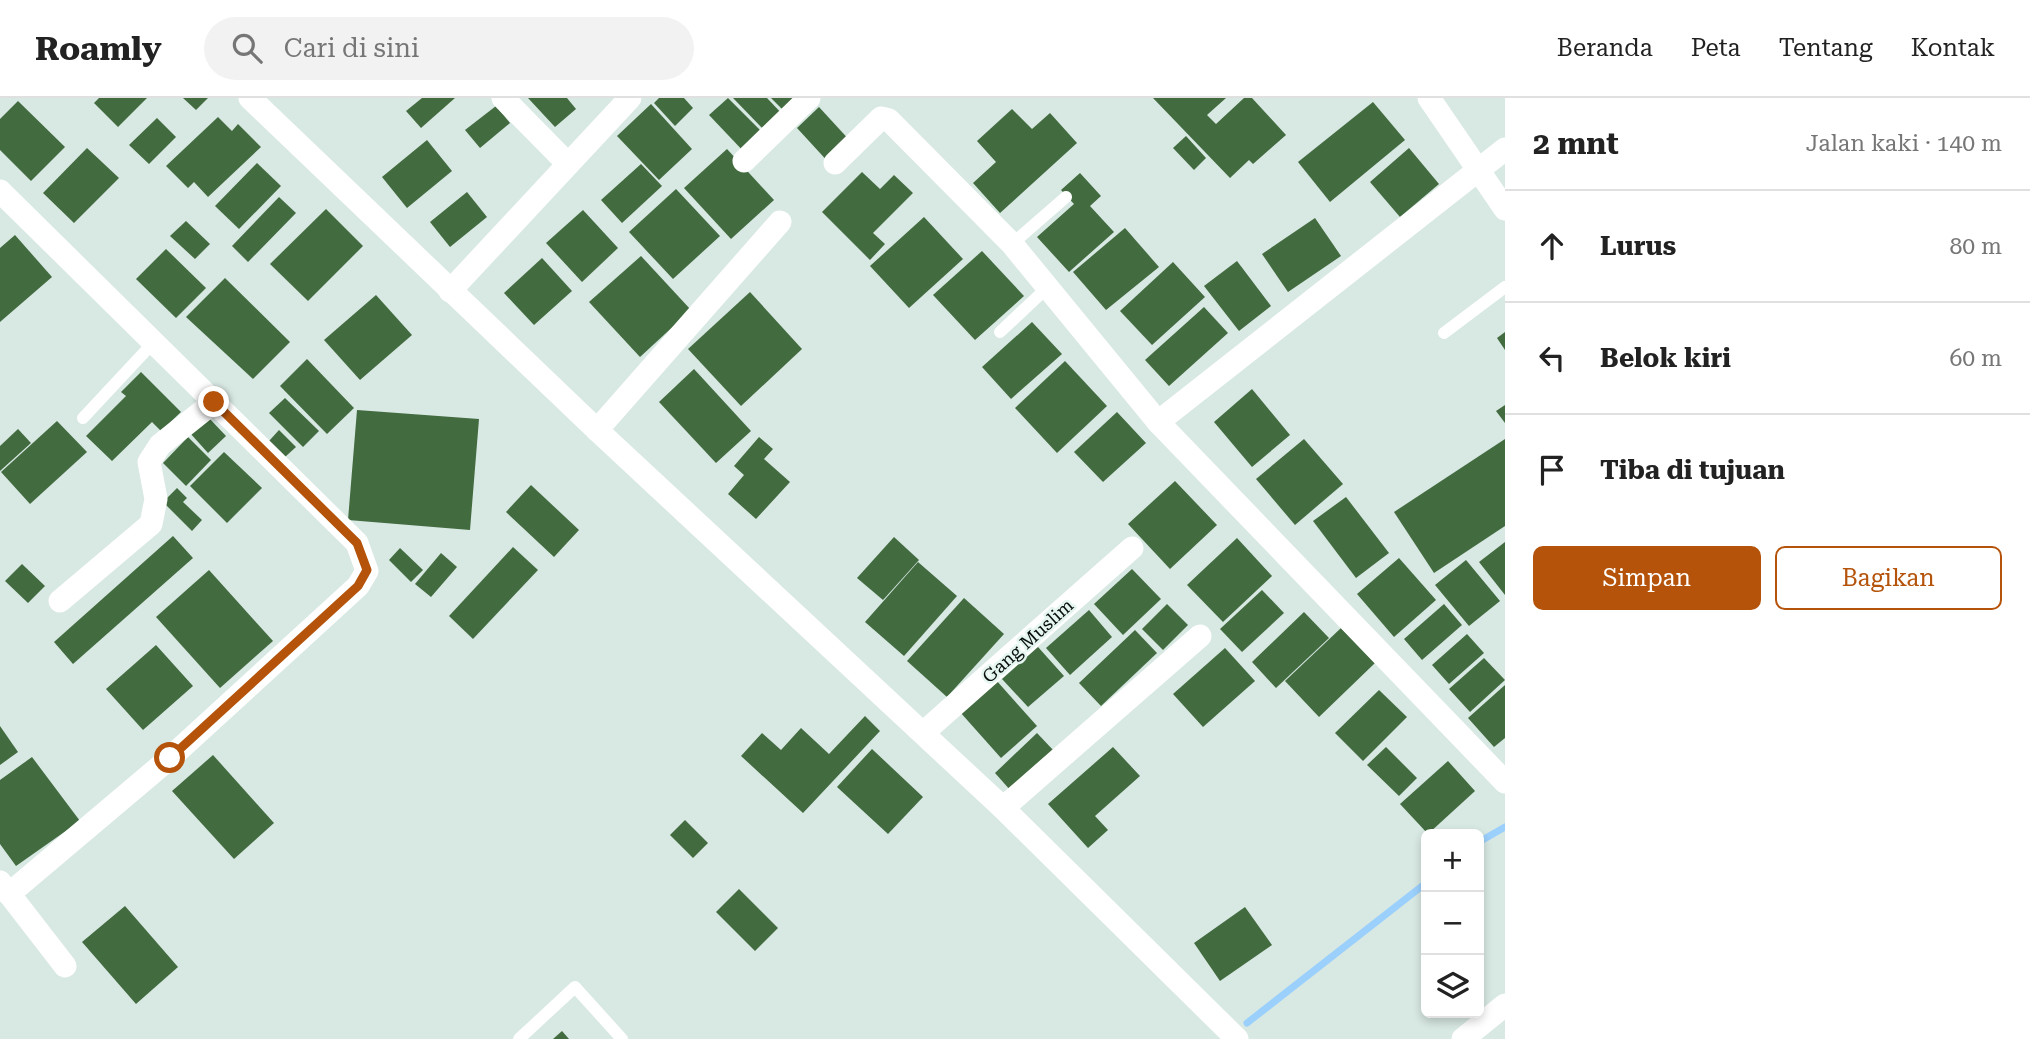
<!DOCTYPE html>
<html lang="id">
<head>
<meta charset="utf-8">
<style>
	:root { --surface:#fff; --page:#f2f2f2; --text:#222; --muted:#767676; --line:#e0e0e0; --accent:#b45309 }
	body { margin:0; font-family:"Roboto Serif",serif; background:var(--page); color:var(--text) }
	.controls { position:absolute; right:21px; bottom:21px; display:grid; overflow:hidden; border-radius:10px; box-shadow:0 4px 10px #0003 }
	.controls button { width:63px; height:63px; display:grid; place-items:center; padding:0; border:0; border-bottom:2px solid var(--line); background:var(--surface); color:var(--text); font:35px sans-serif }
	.stop { position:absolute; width:21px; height:21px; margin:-16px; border:5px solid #b45309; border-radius:50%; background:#fff }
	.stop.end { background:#b45309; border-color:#fff; box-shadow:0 2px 7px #0008 }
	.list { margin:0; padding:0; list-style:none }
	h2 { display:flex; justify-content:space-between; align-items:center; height:91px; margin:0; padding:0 28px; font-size:30px }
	h2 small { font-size:23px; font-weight:400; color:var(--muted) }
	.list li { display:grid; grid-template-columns:46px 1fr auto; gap:21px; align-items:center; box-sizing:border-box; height:112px; padding:0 28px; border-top:2px solid var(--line) }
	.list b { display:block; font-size:26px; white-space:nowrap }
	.list em { font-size:23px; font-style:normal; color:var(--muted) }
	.actions { display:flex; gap:14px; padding:21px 28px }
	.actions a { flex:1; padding:16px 0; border:2px solid var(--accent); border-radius:10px; text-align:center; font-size:24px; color:var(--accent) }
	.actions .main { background:var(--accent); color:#fff }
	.icon { flex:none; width:38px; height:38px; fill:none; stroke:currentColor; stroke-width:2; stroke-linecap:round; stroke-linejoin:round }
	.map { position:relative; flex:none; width:1505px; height:941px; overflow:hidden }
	header { display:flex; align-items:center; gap:42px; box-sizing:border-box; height:98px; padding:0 35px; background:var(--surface); border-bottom:2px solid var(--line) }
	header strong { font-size:33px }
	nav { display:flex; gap:38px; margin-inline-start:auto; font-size:24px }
	.search { width:490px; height:63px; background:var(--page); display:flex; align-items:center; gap:18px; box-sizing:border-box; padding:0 24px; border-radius:38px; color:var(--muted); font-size:26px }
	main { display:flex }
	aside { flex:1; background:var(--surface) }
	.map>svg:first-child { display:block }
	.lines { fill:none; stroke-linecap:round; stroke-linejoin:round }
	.stream { stroke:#9bd0fc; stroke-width:7 }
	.building { fill:#426b3f }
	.lane { stroke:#fff; stroke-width:12 }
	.street { stroke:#fff; stroke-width:23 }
	.route { stroke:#b45309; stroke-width:9 }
	.labels { text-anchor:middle; stroke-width:5; stroke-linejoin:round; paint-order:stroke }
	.street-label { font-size:18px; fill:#080e0c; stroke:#e5f5f0 }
</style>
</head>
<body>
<header>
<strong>Roamly</strong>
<div class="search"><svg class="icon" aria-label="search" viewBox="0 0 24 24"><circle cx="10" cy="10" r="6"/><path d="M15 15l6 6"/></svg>Cari di sini</div>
<nav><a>Beranda</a><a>Peta</a><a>Tentang</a><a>Kontak</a></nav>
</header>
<main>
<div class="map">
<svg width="1505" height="941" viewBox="0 0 1505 941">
	<rect width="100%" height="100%" fill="#d8e8e3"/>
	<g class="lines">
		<g class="stream">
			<polyline points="1479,744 1505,729"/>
			<polyline points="1247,925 1426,785"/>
		</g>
	</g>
	<g class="building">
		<polygon points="99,0 147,0 118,29 94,5"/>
		<polygon points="183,0 208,0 196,12"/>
		<polygon points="422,0 455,0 421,30 406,13"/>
		<polygon points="528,0 567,0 576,11 555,29"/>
		<polygon points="659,0 684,0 693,10 675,28 654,5"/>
		<polygon points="728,0 766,38 746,56 709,17"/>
		<polygon points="733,0 767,0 785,19 767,35"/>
		<polygon points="771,0 804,0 787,16"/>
		<polygon points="1153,0 1226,0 1207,17 1216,26 1244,0 1252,0 1286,37 1253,66 1249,62 1230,80"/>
		<polygon points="18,3 65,49 31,83 0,52 0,21"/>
		<polygon points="1373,4 1405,42 1330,104 1298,64"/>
		<polygon points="651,6 692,51 659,82 617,38"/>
		<polygon points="496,8 510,25 480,50 465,32"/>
		<polygon points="819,9 853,46 831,67 797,30"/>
		<polygon points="1012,11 1032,31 1050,15 1077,45 1000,115 973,85 996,64 977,43"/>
		<polygon points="218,19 232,33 238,26 261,49 208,99 194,84 188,90 166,68"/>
		<polygon points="157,20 176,39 149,66 129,47"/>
		<polygon points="1186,38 1206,60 1194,72 1173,50"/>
		<polygon points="427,42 452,73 407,110 382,79"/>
		<polygon points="87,50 119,80 74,125 43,95"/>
		<polygon points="1409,50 1439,86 1400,119 1370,84"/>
		<polygon points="727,51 774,102 731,141 684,90"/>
		<polygon points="257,65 281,88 239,131 215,108"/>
		<polygon points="641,66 662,88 622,125 601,102"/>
		<polygon points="862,74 880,91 894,77 913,95 873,135 885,146 870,162 822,114"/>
		<polygon points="1080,75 1101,98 1090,108 1114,134 1069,174 1037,139 1074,106 1061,92"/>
		<polygon points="676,91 720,138 673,181 629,134"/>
		<polygon points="467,94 487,119 450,149 430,124"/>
		<polygon points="279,99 296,115 248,164 232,148"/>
		<polygon points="326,111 363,148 308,203 270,166"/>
		<polygon points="583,112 618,150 582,184 546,145"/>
		<polygon points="924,119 963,161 909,210 870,168"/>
		<polygon points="1315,120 1341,158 1288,194 1262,156"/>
		<polygon points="186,123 210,146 195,161 170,138"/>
		<polygon points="1125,130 1159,169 1106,212 1073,174"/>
		<polygon points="15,137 52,179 0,224 0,150"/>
		<polygon points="166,151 206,190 176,220 136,181"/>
		<polygon points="982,153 1024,198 975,242 933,197"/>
		<polygon points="641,158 691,212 640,259 589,204"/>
		<polygon points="542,160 572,193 534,227 504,195"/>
		<polygon points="1237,163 1271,208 1239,233 1204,188"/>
		<polygon points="1173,164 1205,199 1152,247 1120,213"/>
		<polygon points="225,180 290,244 253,281 186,219"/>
		<polygon points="750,194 802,251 741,308 688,251"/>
		<polygon points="376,197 412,237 360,282 324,242"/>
		<polygon points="1204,209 1228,235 1169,288 1145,262"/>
		<polygon points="1032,224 1062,256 1011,301 982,269"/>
		<polygon points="1505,234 1505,252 1497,240"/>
		<polygon points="307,261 354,310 327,336 280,288"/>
		<polygon points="1065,263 1107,308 1057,355 1015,310"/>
		<polygon points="694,271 751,333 716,365 659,304"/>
		<polygon points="141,274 181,314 161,333 152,324 112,363 86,338 126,298 121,294"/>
		<polygon points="1252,291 1290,337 1252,369 1214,324"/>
		<polygon points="285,300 319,333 303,349 269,315"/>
		<polygon points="1505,307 1505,325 1496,313"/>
		<polygon points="357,312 479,321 470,432 348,422"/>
		<polygon points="1117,314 1146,345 1103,384 1074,354"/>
		<polygon points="208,319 226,338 208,355 190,335"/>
		<polygon points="57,323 87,354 30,406 1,374"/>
		<polygon points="18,331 31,345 0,373 0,348"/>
		<polygon points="279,332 296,349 285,359 269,343"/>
		<polygon points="188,339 211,362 186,388 163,365"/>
		<polygon points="759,339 773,351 764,361 790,384 756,421 728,396 744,377 734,368"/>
		<polygon points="1304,341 1343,386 1295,427 1256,381"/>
		<polygon points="1505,341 1505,428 1434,475 1394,414"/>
		<polygon points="224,354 262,390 227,425 190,388"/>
		<polygon points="1175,383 1217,427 1170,471 1128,426"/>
		<polygon points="531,387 579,432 554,459 506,414"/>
		<polygon points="177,390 187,400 183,404 202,422 192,433 163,404"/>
		<polygon points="1346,399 1389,455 1356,480 1313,423"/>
		<polygon points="173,438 193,460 73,566 54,544"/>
		<polygon points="894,439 919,462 883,502 857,480"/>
		<polygon points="1237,440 1272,478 1223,524 1187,487"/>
		<polygon points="1505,444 1505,497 1479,464"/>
		<polygon points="513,449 538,472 473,541 449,518"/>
		<polygon points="400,450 423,472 411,484 389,462"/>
		<polygon points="441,455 457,469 431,499 415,486"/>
		<polygon points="1399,460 1436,502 1394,539 1357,496"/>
		<polygon points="1466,462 1500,503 1469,528 1435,487"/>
		<polygon points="918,464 957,498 904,558 865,524"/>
		<polygon points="22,466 45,488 28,505 5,483"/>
		<polygon points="1132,471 1161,501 1123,537 1094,506"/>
		<polygon points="209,472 273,543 220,590 156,519"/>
		<polygon points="1262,492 1284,515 1242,554 1220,531"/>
		<polygon points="964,500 1004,536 947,599 907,563"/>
		<polygon points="1167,506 1188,527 1163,552 1142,531"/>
		<polygon points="1444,506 1462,527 1422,562 1404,541"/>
		<polygon points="1089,512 1112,539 1070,577 1046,550"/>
		<polygon points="1304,514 1329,540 1276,590 1252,564"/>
		<polygon points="1341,530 1375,565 1319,619 1285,583"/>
		<polygon points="1135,532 1157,555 1101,608 1079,585"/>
		<polygon points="1467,536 1484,555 1449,586 1432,567"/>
		<polygon points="156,547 193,588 143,632 106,591"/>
		<polygon points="1038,549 1064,578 1028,609 1002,581"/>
		<polygon points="1225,550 1255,583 1203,629 1173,596"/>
		<polygon points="1484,560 1505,582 1470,614 1449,591"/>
		<polygon points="996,582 1037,628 1001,660 960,614"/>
		<polygon points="1505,587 1505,640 1494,649 1468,620"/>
		<polygon points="1379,592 1407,619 1363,663 1335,635"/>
		<polygon points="865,618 880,633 803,715 741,658 762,635 781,652 801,630 829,656"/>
		<polygon points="0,628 18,654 0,667"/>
		<polygon points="1037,635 1054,653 1011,693 995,675"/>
		<polygon points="1113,649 1140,678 1095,718 1108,732 1088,750 1048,706"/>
		<polygon points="1386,649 1417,680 1399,698 1367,667"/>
		<polygon points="872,651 923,699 888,736 837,689"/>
		<polygon points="213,657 274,725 234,761 172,693"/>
		<polygon points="32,659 80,723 16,768 0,746 0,682"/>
		<polygon points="1448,663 1475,693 1428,736 1400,706"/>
		<polygon points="685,722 708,745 693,760 670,737"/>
		<polygon points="739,791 778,830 755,853 716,814"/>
		<polygon points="125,808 178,869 136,906 82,844"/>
		<polygon points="1245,809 1272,847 1220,883 1194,845"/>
		<polygon points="562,933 569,941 553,941"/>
	</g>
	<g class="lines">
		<g class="lane">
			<polyline points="1012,146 1066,99"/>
			<polyline points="1000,234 1049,188"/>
			<polyline points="1444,235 1505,189"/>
			<polyline points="83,320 153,245"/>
			<polyline points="519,941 575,889 622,941"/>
		</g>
		<g class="street">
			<polyline points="250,0 597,332 1003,710 1237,941"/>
			<polyline points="503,0 568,66"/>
			<polyline points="1429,0 1505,111"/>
			<polyline points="744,63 809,0"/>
			<polyline points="835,65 881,20 889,22 1012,146 1158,324 1505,684"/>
			<polyline points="0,93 357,445 367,473 358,488 170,660 9,796"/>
			<polyline points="450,193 630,0"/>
			<polyline points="1158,324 1505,51"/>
			<polyline points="597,332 780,124"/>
			<polyline points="60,503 151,426 156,401 149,364 160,347 214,304"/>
			<polyline points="923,635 1132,450"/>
			<polyline points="1003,710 1200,538"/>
			<polyline points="0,784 65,868"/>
			<polyline points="1463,941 1505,907"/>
		</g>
	</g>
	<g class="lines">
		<polyline class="route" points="170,660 358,488 367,472 357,445 214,304"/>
	</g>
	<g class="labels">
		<g class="street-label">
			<text transform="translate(1028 543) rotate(-42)" y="6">Gang Muslim</text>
		</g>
	</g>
</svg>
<div class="controls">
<button>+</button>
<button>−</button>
<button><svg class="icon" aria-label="layers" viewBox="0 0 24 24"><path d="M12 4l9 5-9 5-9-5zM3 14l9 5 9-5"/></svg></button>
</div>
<div class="stop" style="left:170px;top:660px"></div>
<div class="stop end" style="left:214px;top:304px"></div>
</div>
<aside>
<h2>2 mnt<small>Jalan kaki · 140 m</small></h2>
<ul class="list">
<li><svg class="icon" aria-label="ahead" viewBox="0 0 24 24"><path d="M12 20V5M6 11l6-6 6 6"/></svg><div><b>Lurus</b></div><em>80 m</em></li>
<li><svg class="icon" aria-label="left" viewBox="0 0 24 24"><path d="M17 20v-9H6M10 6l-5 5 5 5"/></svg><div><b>Belok kiri</b></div><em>60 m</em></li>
<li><svg class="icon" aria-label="arrive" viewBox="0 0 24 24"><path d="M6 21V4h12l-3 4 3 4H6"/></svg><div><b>Tiba di tujuan</b></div></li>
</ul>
<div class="actions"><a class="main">Simpan</a><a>Bagikan</a></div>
</aside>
</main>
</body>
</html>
